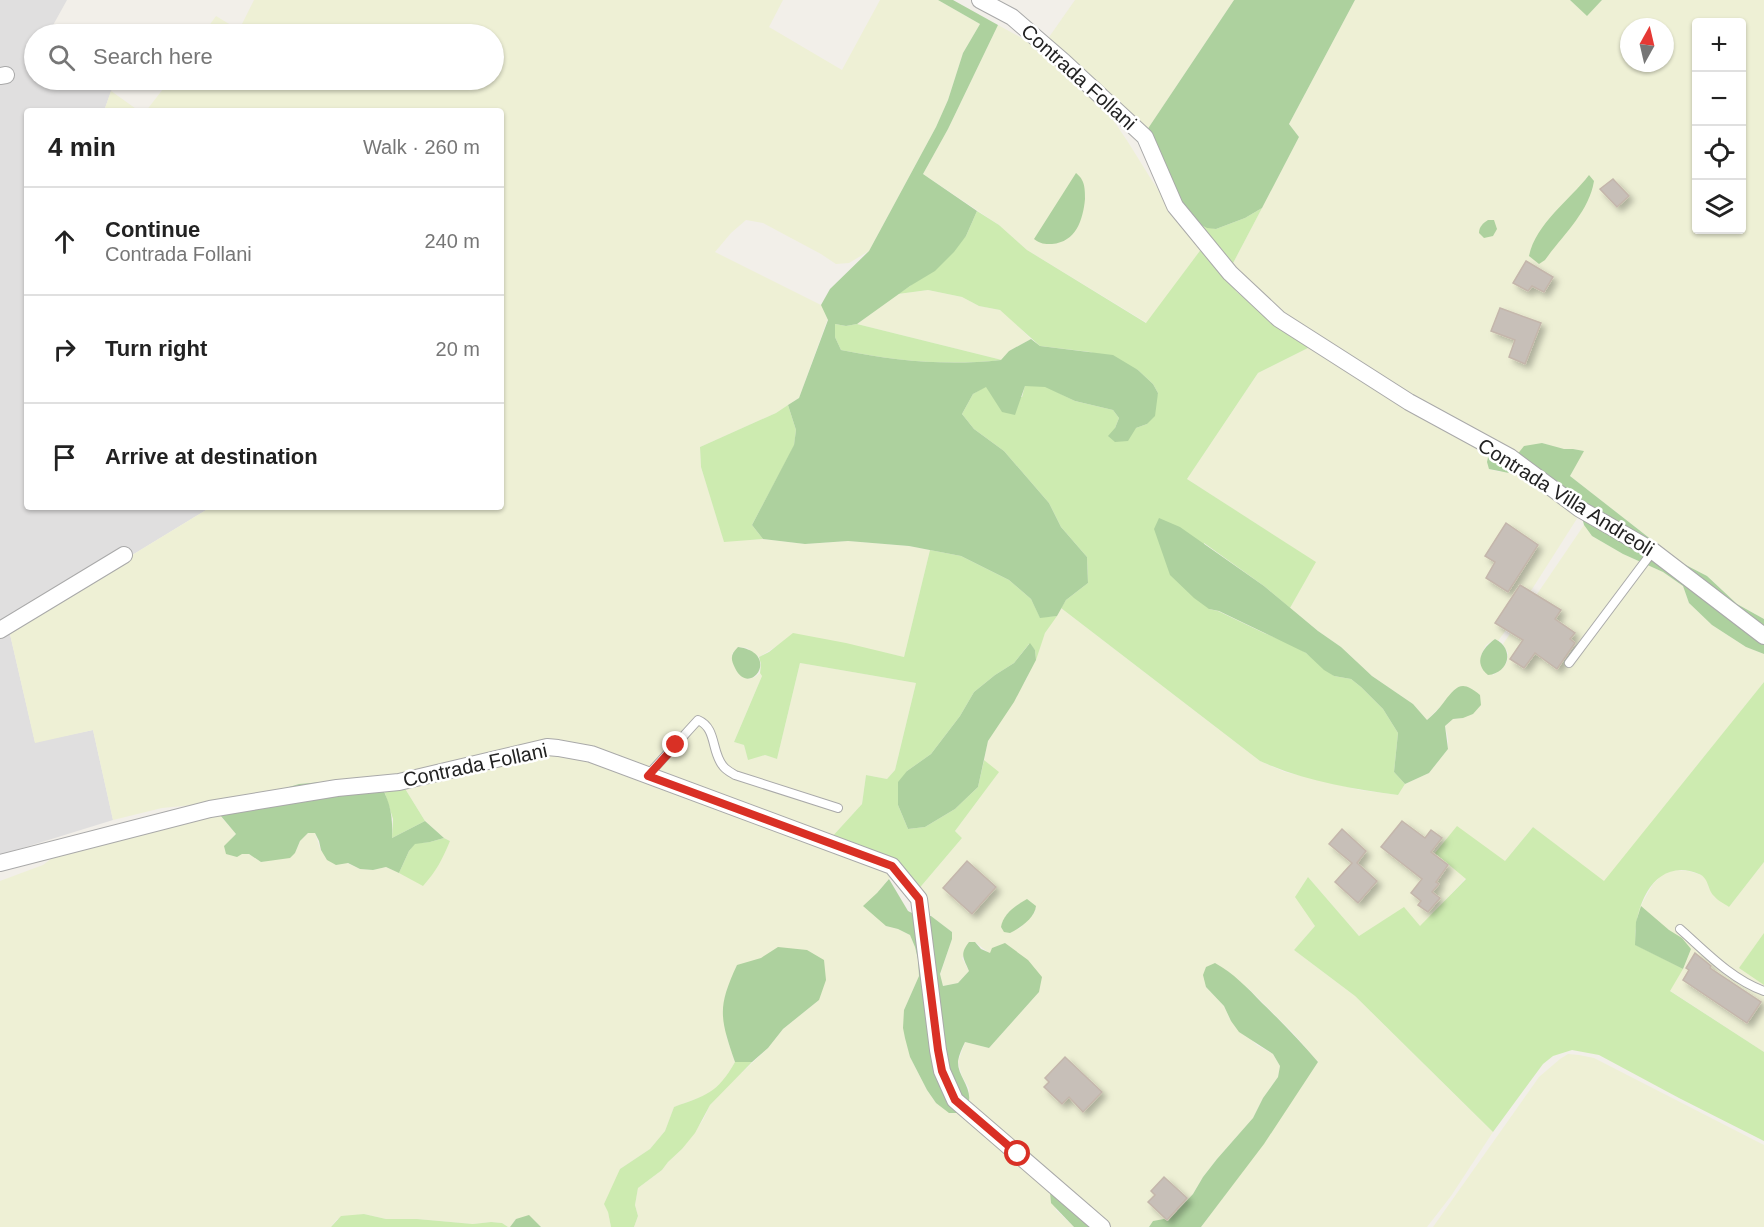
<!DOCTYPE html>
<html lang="en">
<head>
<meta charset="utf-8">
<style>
	:root { --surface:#fff; --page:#f6f6f6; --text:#222; --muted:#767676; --line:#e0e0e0 }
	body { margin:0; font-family:Helvetica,sans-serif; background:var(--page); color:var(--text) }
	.controls { position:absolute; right:18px; top:18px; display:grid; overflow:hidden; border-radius:6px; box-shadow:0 2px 4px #0004 }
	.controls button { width:54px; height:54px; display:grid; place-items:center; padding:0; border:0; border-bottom:2px solid var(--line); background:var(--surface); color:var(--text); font:30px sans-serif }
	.compass { position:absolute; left:1620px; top:18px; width:54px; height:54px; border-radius:50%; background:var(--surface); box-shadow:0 2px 4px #0004; rotate:8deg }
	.stop { position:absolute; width:18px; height:18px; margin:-14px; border:4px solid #d93025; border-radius:50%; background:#fff }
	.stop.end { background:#d93025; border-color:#fff; box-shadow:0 2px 6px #0008 }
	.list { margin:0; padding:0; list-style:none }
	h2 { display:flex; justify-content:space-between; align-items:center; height:78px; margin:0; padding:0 24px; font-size:26px }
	h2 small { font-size:20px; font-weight:400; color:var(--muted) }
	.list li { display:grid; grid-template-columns:39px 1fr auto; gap:18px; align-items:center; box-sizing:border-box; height:108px; padding:0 24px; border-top:2px solid var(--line) }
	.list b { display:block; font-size:22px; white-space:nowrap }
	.list p { margin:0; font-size:20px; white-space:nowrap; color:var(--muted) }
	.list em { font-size:20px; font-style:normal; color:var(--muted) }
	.icon { flex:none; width:33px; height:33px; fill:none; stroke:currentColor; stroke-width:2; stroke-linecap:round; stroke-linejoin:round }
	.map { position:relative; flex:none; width:1764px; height:1227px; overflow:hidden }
	.search { position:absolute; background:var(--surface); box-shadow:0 2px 4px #0004; left:24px; top:24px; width:480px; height:66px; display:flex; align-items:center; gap:15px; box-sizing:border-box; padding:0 21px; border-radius:33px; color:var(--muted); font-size:22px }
	.panel { position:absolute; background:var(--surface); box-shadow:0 2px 4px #0004; left:24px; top:108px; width:480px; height:402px; border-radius:6px }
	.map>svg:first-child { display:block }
	.residential { fill:#e0dfdf }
	.farmland { fill:#eef0d5; fill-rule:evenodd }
	.grass { fill:#cdebb0 }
	.forest { fill:#add19e }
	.building { fill:#c7bfb8; stroke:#c4b6ab; stroke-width:1.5; filter:url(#shadow) }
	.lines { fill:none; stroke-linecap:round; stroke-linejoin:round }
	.service-casing { stroke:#a9a9a9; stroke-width:10 }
	.minor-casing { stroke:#a9a9a9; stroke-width:18 }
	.service { stroke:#fff; stroke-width:8 }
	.minor { stroke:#fff; stroke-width:16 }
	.route { stroke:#d93025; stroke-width:8 }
	.labels { text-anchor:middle; stroke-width:5; stroke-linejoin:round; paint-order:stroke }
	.street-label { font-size:20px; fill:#222; stroke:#fff }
</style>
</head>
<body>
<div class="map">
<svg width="1764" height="1227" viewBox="0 0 1764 1227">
	<defs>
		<filter id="shadow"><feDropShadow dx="4.5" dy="4.5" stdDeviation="3" flood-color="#0004"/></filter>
	</defs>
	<rect width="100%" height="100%" fill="#f2efe9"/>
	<polygon class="residential" points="0,0 67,0 52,27 64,34 34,34 34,80 115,80 104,111 27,111 27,507 211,507 9,630 35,742 93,730 113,820 0,855"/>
	<g class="farmland">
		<polygon points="254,0 783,0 769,27 842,70 880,0 938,0 980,24 963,53 948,100 936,127 869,251 849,263 836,264 821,254 763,223 746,220 731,233 715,252 831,310 799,398 776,413 700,447 701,467 724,541 763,539 805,544 848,541 909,546 930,550 904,657 882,652 780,644 759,657 747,648 739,647 732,654 748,679 755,677 760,673 762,676 734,742 744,745 748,759 765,755 777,759 800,663 916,683 895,770 887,779 866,775 862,804 830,839 565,744 439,769 356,779 299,784 247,800 162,808 113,820 93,730 35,743 9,630 211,507 501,507 501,111 146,111 170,80 494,80 494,34 203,34 216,16 239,30"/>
		<polygon points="1075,0 1234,0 1147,130 1047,40"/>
		<path d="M1355 0H1570L1587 15 1602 0H1764V619L1737 604 1707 576 1680 562 1570 476 1583 451 1573 449 1564 450 1542 443 1516 456 1437 414 1274 306 1231 267 1299 137 1289 124ZM1696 22H1742V230H1696ZM1629 27H1665V63H1629Z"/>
		<polygon points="998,25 1029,42 1071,76 1111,117 1128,142 1151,179 1185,229 1202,248 1147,323 1027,250 999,225 923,174 948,129"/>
		<polygon points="111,91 139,111 104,111"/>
		<polygon points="928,290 962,297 979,306 1000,310 1009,317 1031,339 1009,351 1002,360 857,324 898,294"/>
		<path d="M1310 347 1493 451 1489 469 1500 472 1513 467 1578 517 1506 630 1498 641 1495 639 1486 645 1481 655 1493 675 1502 669 1507 662 1508 653 1503 644 1584 525 1592 536 1623 554 1663 572 1683 586 1689 603 1712 625 1746 647 1764 654V682L1604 882 1533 827 1505 861 1466 878 1420 927 1404 908 1359 936 1308 877 1315 926 1294 950 1355 996 1493 1132 1451 1196 1427 1227H1201L1263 1144 1318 1062 1294 1034 1250 990 1225 969 1206 987 1224 1006 1231 1021 1257 1045 1273 1054 1280 1066 1278 1077 1263 1098 1253 1118 1217 1159 1203 1177 1193 1194 1168 1221H1153L1149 1227H1110L968 1108 969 1088 962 1076 958 1062 965 1042 989 1048 1039 992 975 942 962 958 969 971 958 983 943 986 940 975 952 939V932L931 916 922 898 917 891 962 838 955 831 998 773 984 760 988 741 1027 678 1045 633 1061 608 1260 761 1285 772 1360 790 1398 795 1405 784 1429 773 1448 749V738L1445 726 1453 719 1463 718 1444 703 1427 720 1413 704 1372 676 1341 647 1318 631 1290 608 1315 562 1187 479 1258 373ZM1022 902 1035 912 1019 929 1007 914Z"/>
		<polygon points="557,751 574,756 893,874 877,893 886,926 898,929 910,935 915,947 918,959 919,976 904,1010 910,1057 927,1090 936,1103 964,1113 1052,1184 1056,1210 1074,1227 634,1227 638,1216 635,1205 638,1188 662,1170 668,1162 682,1149 703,1120 710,1105 732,1082 768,1048 783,1029 819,1000 726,1035 735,1062 727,1077 718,1087 704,1096 674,1107 665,1131 650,1149 620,1169 608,1212 611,1227 541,1227 533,1219 516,1219 510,1227 508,1227 502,1223 491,1222 473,1224 417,1219 386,1219 364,1214 337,1219 331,1227 0,1227 0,881 43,865 65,848 217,812 236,834 231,839 242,854 249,854 261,862 295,853 300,841 308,833 315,833 321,851 360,869 373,870 386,867 409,877 423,885 450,841 444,838 425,821 404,787"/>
		<polygon points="1764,862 1764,1052 1669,990 1637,914 1645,898 1653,884 1663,874 1674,870 1688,871 1702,875 1707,880 1708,886 1729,907"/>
		<polygon points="1568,1054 1579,1055 1594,1058 1764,1145 1764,1227 1433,1227 1539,1077 1560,1059"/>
	</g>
	<g class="grass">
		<polygon points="1262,208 1231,267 1199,225 1216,229 1245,218"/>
		<path d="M977 211 999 225 1027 250 1146 323 1202 248 1237 292 1262 313 1310 347 1258 373 1187 479 1316 562 1290 608 1264 586 1204 543 1209 609 1218 611 1264 633 1293 645 1306 653 1334 676 1351 679 1361 687 1383 709 1398 733 1394 772 1405 784 1398 795C1351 789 1304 781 1260 761L1061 608 1066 600 1088 583 1087 557 1061 527 1049 503 1004 451 974 429 962 414 973 394 986 386 991 392 1022 397 1025 385 1045 386 1075 401 1113 410 1119 418 1115 428H1136L1147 424 1158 393 1153 384 1138 370 1090 352 1040 346 1000 310 979 306 962 297 928 290 898 294 910 286 966 236Z"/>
		<path d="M835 324 846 326 857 324 1002 360C945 366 896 361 841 350L835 337Z"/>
		<polygon points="788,405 796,430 794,446 752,525 763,539 724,542 701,467 700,447 776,413"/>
		<polygon points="930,550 961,556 1009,580 1031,599 1040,617 1057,616 1045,633 1036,660 1035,650 1029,644 1014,663 995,675 974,692 960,716 931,754 907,771 898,805 908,829 925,827 955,809 978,787 984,760 999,772 955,831 962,838 917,891 908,882 830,839 862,804 866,775 887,779 895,770 916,683 800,663 777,759 765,755 748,760 744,745 734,742 762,676 760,673 761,664 759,657 769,652 793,633 846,643 904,657"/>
		<path d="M1764 682V862L1729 907C1725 904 1718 901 1714 896 1707 889 1709 878 1699 874 1654 855 1632 909 1636 945L1683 969 1670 991 1764 1052V1141L1679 1098 1599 1055 1572 1050 1553 1056 1543 1064 1493 1132 1355 996 1294 950 1315 926 1295 897 1308 877 1359 936 1404 907 1420 926 1466 879 1435 853 1457 826 1505 861 1533 827 1604 881Z"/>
		<polygon points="404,787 425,821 392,838 393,819 384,790"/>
		<path d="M444 838 450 841C442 860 437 870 423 886L399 873 409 851 415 843 430 842Z"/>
		<polygon points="1764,933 1764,985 1739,968"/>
		<path d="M735 1062H752L710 1105 695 1133 682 1149 668 1162 662 1170 638 1188 635 1205 638 1216 634 1227H611L608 1212 604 1204 620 1169 650 1149 665 1131 674 1107C706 1095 717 1094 735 1062Z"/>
		<polygon points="364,1214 386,1219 417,1219 473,1224 491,1222 502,1223 508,1227 331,1227 341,1216"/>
	</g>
	<g class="forest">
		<path d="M938 0H953L998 25 948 129 923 174 977 211 966 236 954 252 935 271 910 286 857 324 846 326 835 324V337L841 350C896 361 946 366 1001 360L1009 351 1031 339 1040 346 1113 355 1138 370 1153 384 1158 393 1155 416 1147 424 1136 428 1128 441 1115 442 1108 436 1115 428 1119 418 1113 410 1075 401 1045 387 1025 386 1015 415 1002 412 986 387 973 394 962 414 974 429 1004 451 1049 503 1061 527 1087 557 1088 583 1066 600 1057 616 1040 618 1031 599 1009 580 961 556 909 546 848 541 805 544 763 539 752 525 794 445 796 430 788 405 799 398 828 320 821 305 830 289 869 251 936 127 948 100 963 53 980 24Z"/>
		<polygon points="1234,0 1355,0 1289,124 1299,137 1262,208 1245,218 1216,229 1207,228 1199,224 1177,196 1147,130"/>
		<polygon points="1570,0 1602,0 1587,16"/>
		<path d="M1076 173C1078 175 1081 177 1082 180 1085 185 1085 193 1085 199 1083 220 1076 242 1052 244 1044 244 1041 244 1034 239Z"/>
		<path d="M1589 175 1594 181C1589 212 1563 235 1545 260L1539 264 1529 256C1536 223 1570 200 1589 175Z"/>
		<path d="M1488 220H1494L1497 229 1493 236 1484 238 1479 233C1479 227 1483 223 1488 220Z"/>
		<polygon points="1542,443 1564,449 1573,449 1584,451 1570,476 1680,562 1707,576 1737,604 1764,619 1764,654 1746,647 1712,625 1689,603 1683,586 1663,572 1623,554 1592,536 1584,525 1581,513 1516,456 1524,446"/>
		<polygon points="1489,453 1513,467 1509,473 1489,469 1487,462"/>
		<path d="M1159 518 1180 527 1264 586 1318 631 1341 647 1372 676 1413 704 1427 720C1433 715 1439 709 1444 702 1457 685 1462 680 1480 695L1481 705 1473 714 1463 718 1453 719 1445 726 1448 749 1429 773 1405 784 1394 772 1398 733 1383 709 1361 687 1351 679 1334 676 1324 670 1306 653 1219 611 1209 609 1194 598 1170 575 1154 529Z"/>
		<path d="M1495 639C1515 649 1509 673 1488 675 1473 663 1482 648 1495 639Z"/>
		<polygon points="1030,643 1035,650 1036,660 1014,702 988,741 978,787 955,809 925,827 908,829 898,805 898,782 907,771 931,754 960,716 974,692 995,675 1014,663"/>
		<path d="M738 647C782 653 750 699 735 668 730 658 731 654 738 647Z"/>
		<path d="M356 779 378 780C390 801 393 814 392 838L425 821 444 838 430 842 415 844 409 851 399 873 386 867 373 870 360 869 348 863 336 865 327 860 321 850 319 841 315 833H308L300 841 295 853 290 858 261 862 249 854H242L237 857 226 854 224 846 236 834 215 809 299 784Z"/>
		<path d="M889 879 908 911 918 916H931L952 932V939L940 974 943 986 958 983 969 971C964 958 959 955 969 942H975L981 949 990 953 992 948 1005 943 1028 960 1042 977 1039 992 989 1048 965 1042C962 1048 959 1055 958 1061 957 1079 979 1091 964 1113H949L936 1103 927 1090 910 1057 905 1038 903 1028 904 1010 919 976 918 959 915 947 910 935 898 929 886 926 863 906 877 893Z"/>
		<path d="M1027 899 1036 906C1035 918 1020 928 1010 933L1004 932 1001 927C1003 914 1016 905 1027 899Z"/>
		<polygon points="1641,906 1669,930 1682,938 1691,949 1683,969 1635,945 1636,922"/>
		<path d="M778 947 807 950 824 960 826 980 819 1000 783 1029 768 1048 752 1062H735C720 1018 717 1008 737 965L761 958Z"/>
		<path d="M1215 963C1233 973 1248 988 1262 1003 1282 1022 1300 1041 1318 1062L1264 1144 1201 1227H1149L1153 1221 1164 1219 1168 1221 1193 1194 1203 1177 1217 1159 1253 1118 1263 1098 1278 1077 1280 1066 1273 1054 1239 1032 1231 1021 1224 1006 1206 987 1203 975 1206 967Z"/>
		<polygon points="1050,1192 1097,1227 1074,1227 1051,1203"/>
		<polygon points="529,1215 541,1227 510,1227 516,1219"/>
	</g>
	<g class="building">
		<polygon points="1613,179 1629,196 1617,207 1600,189"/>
		<polygon points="1526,261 1553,277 1544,292 1532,286 1528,291 1513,283"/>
		<polygon points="1500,308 1541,323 1525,364 1509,357 1515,340 1491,331"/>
		<polygon points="1506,523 1538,545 1508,592 1486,578 1495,562 1485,556"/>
		<polygon points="1520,585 1561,610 1555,619 1575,633 1570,639 1575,643 1557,669 1535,653 1524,668 1510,659 1523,640 1495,623"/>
		<polygon points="1402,821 1425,838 1431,830 1442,838 1431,852 1448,865 1436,882 1439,884 1432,892 1440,898 1428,912 1418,905 1421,901 1411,893 1422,879 1381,847"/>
		<polygon points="1342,829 1366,851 1357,863 1377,881 1358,903 1335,882 1352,863 1329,844"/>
		<polygon points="967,861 996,887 972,914 943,888"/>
		<polygon points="1695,953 1711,966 1710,968 1761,1002 1747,1023 1683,980 1689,970 1686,968"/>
		<polygon points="1065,1057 1102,1092 1083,1112 1069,1097 1062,1104 1044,1087 1049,1082 1045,1078"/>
		<polygon points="1164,1177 1187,1198 1167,1220 1148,1202 1155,1195 1151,1191"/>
	</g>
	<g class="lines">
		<g class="service-casing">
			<g id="service">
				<polyline points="1569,663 1653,551"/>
				<path d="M648 775 698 720C717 728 711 752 723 766 726 770 730 772 735 775L838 808"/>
				<path d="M1680 929C1706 952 1731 979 1764 991"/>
			</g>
		</g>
		<g class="minor-casing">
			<g id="minor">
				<polyline points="980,0 1012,17 1064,62 1145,137 1175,206 1230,273 1279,319 1409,402 1510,457 1580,509 1653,551 1764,636"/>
				<polyline points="0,76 6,75"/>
				<polyline points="0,630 124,555"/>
				<polyline points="0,863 210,809 337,788 399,782 547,747 558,748 591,754 892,866 919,899 938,1050 942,1071 955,1100 1102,1227"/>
			</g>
		</g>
		<use href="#service" class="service"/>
		<use href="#minor" class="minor"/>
	</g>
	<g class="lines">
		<polyline class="route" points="676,745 648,776 892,866 919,899 938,1050 942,1071 955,1100 1018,1154"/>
	</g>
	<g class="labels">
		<g class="street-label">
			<text transform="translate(1079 77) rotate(42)" y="7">Contrada Follani</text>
			<text transform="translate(1566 497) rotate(32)" y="7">Contrada Villa Andreoli</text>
			<text transform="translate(475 765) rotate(-12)" y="7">Contrada Follani</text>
		</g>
	</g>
</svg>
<div class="controls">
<button>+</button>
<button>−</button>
<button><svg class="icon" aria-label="locate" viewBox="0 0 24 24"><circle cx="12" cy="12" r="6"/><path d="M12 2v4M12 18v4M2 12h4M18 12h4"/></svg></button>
<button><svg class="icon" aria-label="layers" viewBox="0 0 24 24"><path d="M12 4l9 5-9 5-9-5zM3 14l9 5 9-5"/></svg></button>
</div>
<svg class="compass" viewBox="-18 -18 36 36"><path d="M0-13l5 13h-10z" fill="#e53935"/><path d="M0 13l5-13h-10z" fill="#767676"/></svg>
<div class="stop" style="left:1018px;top:1154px"></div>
<div class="stop end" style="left:676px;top:745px"></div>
<div class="search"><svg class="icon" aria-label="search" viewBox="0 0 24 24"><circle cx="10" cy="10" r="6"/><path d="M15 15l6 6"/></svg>Search here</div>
<section class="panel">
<h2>4 min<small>Walk · 260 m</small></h2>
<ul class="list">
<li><svg class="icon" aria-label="ahead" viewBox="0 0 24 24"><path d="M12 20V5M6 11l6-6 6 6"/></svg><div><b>Continue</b><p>Contrada Follani</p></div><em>240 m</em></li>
<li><svg class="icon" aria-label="right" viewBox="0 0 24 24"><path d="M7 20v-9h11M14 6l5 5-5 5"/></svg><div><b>Turn right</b></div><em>20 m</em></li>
<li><svg class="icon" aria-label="arrive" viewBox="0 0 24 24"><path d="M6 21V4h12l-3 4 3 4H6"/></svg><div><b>Arrive at destination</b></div></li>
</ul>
</section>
</div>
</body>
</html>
